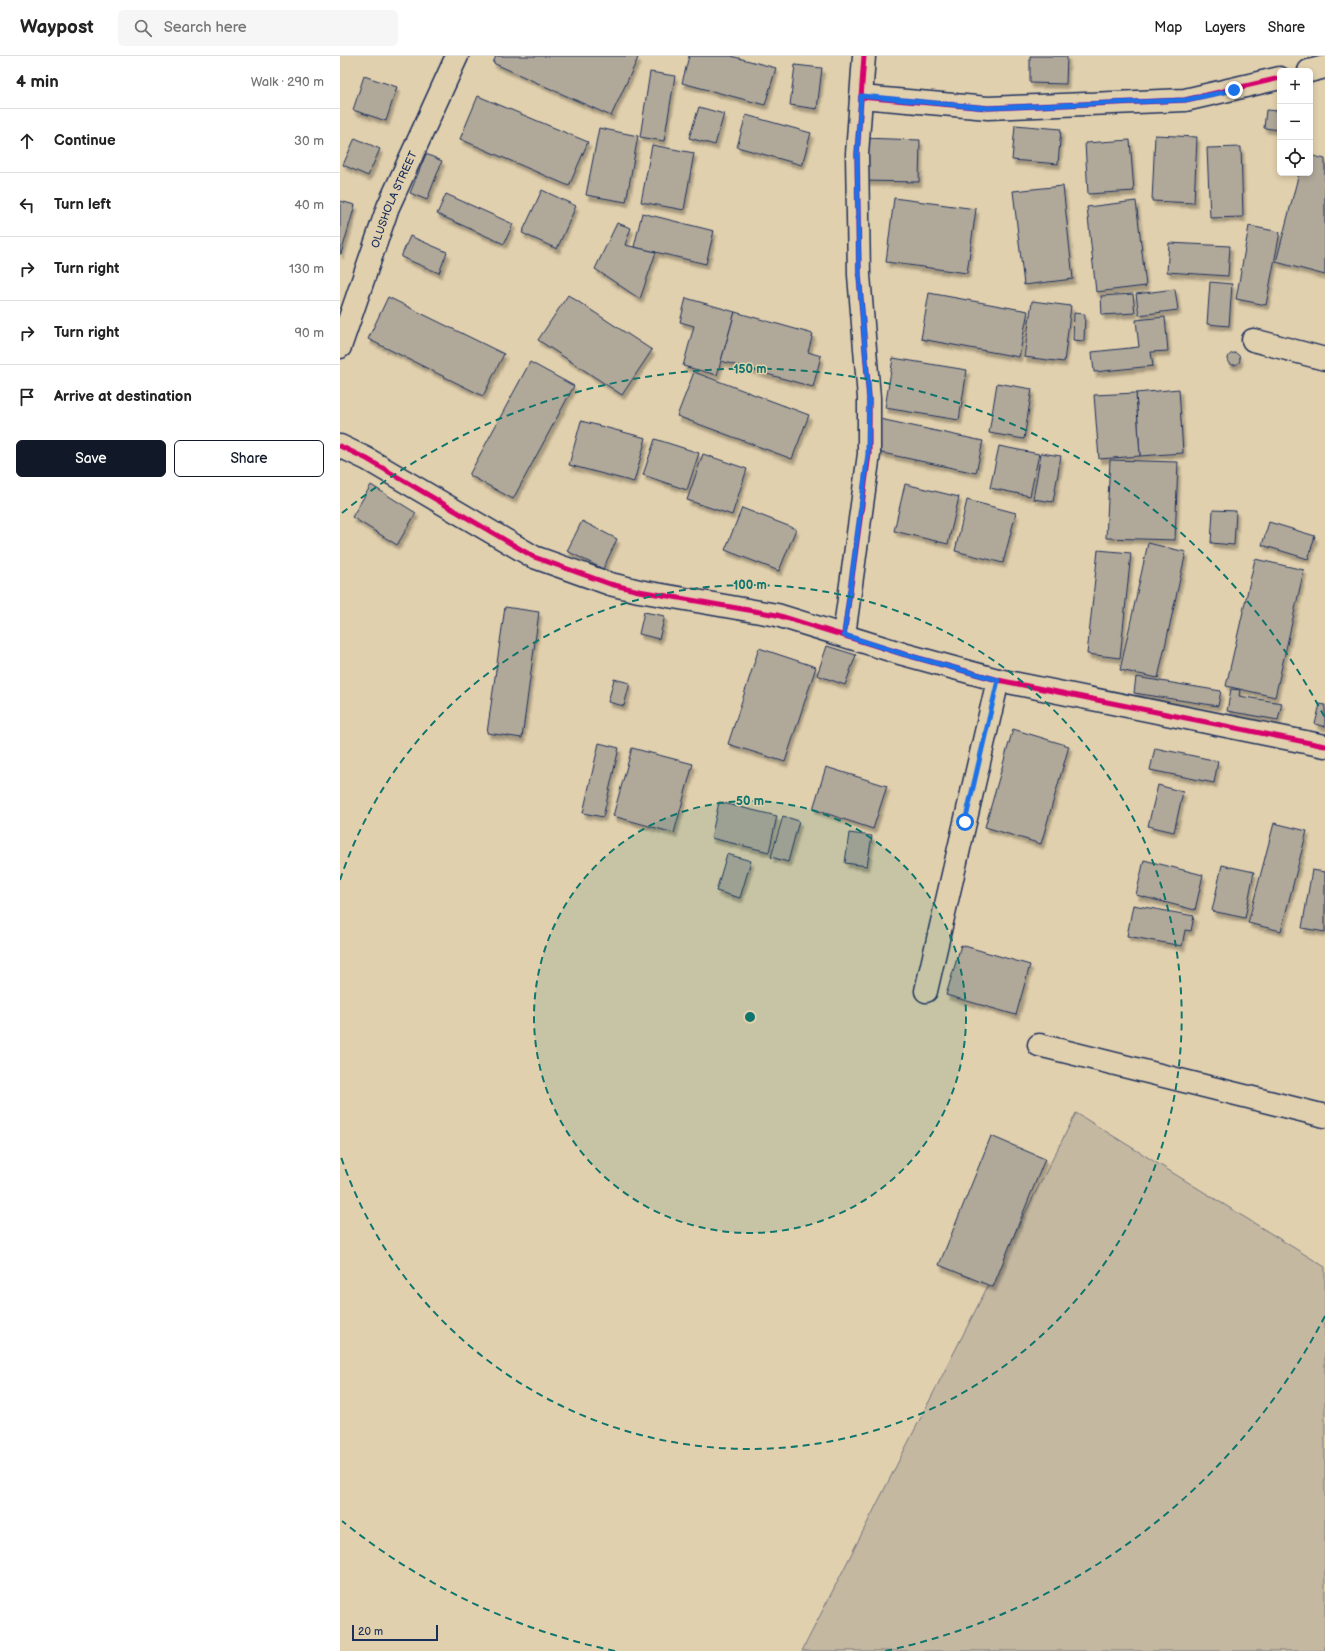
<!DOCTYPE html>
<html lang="en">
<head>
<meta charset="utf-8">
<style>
	:root { --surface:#fff; --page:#f6f6f6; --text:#222; --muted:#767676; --line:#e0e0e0; --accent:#111827 }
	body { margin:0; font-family:"Balsamiq Sans",sans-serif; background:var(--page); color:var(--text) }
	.controls { position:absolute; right:12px; top:12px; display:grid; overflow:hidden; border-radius:6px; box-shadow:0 2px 6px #0003 }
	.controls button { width:36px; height:36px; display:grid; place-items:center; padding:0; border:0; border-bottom:1px solid var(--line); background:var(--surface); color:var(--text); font:20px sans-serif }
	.scale { position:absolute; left:12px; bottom:10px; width:86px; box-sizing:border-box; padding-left:4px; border:2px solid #1b2f5e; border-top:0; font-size:11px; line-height:14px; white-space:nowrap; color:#1b2f5e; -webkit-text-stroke:3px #e1d0ad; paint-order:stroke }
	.stop { position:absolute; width:12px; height:12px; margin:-9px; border:3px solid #1a73e8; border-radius:50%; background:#fff }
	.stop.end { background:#1a73e8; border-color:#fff; box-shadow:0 1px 4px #0008 }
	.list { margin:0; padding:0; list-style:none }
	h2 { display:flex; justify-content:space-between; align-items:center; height:52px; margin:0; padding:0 16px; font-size:17px }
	h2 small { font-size:13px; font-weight:400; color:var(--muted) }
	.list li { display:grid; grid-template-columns:26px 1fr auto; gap:12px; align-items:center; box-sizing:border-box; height:64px; padding:0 16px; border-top:1px solid var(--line) }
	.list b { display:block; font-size:15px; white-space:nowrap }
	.list em { font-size:13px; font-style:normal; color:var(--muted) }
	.actions { display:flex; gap:8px; padding:12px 16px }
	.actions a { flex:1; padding:9px 0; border:1px solid var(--accent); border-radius:6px; text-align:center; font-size:14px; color:var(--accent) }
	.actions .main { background:var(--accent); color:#fff }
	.icon { flex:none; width:22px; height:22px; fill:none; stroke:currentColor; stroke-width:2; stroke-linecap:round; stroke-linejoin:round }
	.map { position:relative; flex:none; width:985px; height:1595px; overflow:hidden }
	header { display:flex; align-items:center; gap:24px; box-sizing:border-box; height:56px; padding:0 20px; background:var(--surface); border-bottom:1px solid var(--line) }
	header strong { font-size:19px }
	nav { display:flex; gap:22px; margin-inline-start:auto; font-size:14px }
	.search { width:280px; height:36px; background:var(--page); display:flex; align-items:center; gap:10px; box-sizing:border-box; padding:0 14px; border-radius:6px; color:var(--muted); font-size:15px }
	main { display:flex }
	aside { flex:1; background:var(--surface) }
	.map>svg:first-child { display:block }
	.green { fill:#c4b8a1; stroke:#707480 }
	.building { fill:#b0a899; stroke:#1b2f5e; filter:url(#shadow) }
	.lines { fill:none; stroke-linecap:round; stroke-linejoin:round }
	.minor-casing { stroke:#1b2f5e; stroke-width:25 }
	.minor { stroke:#e1d0ad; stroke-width:22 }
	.cycleway-casing { stroke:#e1d0ad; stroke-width:8 }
	.cycleway { stroke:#d6006c; stroke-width:5 }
	.route { stroke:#1a73e8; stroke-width:5 }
	.ring { fill:none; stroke:#0f766e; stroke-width:2; stroke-dasharray:7 5 }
	.labels { text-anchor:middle; stroke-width:3; stroke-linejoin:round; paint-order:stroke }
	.street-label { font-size:11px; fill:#1b2f5e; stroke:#e1d0ad }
	.centre { fill:#0f766e; stroke:#e1d0ad; stroke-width:2 }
	.ring-label { font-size:12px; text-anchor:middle; font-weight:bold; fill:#0f766e; stroke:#e1d0ad; stroke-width:3; stroke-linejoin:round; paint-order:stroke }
</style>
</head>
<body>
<header>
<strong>Waypost</strong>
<div class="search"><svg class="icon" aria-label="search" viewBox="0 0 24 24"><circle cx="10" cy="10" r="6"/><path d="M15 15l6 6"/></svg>Search here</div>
<nav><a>Map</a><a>Layers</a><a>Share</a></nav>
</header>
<main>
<aside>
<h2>4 min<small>Walk · 290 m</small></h2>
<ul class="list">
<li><svg class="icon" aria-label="ahead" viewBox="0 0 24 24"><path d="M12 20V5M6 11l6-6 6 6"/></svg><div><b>Continue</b></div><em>30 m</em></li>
<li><svg class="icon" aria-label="left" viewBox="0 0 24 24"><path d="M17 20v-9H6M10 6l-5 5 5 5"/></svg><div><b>Turn left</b></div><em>40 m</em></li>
<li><svg class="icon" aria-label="right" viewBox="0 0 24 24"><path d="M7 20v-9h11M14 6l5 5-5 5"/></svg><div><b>Turn right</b></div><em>130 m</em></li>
<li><svg class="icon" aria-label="right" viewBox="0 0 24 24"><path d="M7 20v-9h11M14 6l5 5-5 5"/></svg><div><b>Turn right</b></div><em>90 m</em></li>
<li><svg class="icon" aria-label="arrive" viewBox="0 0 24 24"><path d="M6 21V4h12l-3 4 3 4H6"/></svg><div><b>Arrive at destination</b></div></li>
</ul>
<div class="actions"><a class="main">Save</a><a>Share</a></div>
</aside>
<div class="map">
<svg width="985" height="1595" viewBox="0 0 985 1595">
	<defs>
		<filter id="shadow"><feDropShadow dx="2.5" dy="4.5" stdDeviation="1" flood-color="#0004"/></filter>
	</defs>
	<rect width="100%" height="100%" fill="#e1d0ad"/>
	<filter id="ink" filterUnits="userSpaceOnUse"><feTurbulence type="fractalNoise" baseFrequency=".025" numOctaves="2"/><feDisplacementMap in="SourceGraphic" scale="8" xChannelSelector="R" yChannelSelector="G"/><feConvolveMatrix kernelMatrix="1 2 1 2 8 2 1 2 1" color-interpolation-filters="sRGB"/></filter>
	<g filter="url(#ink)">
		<polygon class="green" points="736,1057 985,1211 985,1595 462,1595"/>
		<g class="building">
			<polygon points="156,0 293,0 298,2 271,60 153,7"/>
			<polygon points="349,0 391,0 436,12 425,49 342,27"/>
			<polygon points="690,0 727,0 726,28 690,27"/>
			<polygon points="455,9 482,12 477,53 450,49"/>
			<polygon points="310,16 335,20 324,85 300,81"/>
			<polygon points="24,20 57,31 46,65 13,54"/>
			<polygon points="138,40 248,86 229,130 120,83"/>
			<polygon points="359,51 384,58 375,89 349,82"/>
			<polygon points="926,54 940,55 940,74 924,72"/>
			<polygon points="406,59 471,77 462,109 397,91"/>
			<polygon points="675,69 721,73 718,108 672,104"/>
			<polygon points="259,72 298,80 286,146 246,139"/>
			<polygon points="815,79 857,81 854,147 812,145"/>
			<polygon points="15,82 40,93 28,120 3,109"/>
			<polygon points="522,82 580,84 579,126 520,125"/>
			<polygon points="790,84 794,135 748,138 745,87"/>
			<polygon points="312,89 354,97 344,154 301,146"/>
			<polygon points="901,91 903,161 870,162 867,92"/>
			<polygon points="86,98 102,105 87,144 70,137"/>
			<polygon points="970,99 985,103 985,219 936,206 959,117 970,117"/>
			<polygon points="723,130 733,223 684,229 673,135"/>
			<polygon points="202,134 236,150 217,193 182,177"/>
			<polygon points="106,138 173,168 164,188 97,158"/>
			<polygon points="554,142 636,153 627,217 546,206"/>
			<polygon points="0,145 15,149 1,198 0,198"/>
			<polygon points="796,145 806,230 756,236 747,151"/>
			<polygon points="302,157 374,175 366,208 294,191"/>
			<polygon points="277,167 291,172 285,189 316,196 300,243 255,213"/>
			<polygon points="909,170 940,176 926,249 896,243"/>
			<polygon points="70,180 107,196 99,217 61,201"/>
			<polygon points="829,187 890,190 888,220 827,216"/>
			<polygon points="870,226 892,228 889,270 867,268"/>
			<polygon points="835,233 838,254 799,259 796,238"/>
			<polygon points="589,237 688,255 679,301 581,283"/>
			<polygon points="793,238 795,257 762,259 761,240"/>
			<polygon points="228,239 312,294 282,339 198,284"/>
			<polygon points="48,241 164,298 143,340 28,283"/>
			<polygon points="346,242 395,256 377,319 343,310 354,270 340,266"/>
			<polygon points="692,245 731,250 724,306 684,301"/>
			<polygon points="395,256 473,278 468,296 481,300 473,331 381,305"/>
			<polygon points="734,257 745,258 744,285 733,284"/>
			<polygon points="825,261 828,295 811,296 813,310 754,316 752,296 799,291 796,264"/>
			<circle cx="894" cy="303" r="6"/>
			<polygon points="553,302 627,314 619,364 545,352"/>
			<polygon points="190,306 234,330 173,443 129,419"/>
			<polygon points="354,316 469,359 452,403 337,360"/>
			<polygon points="657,327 692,333 684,383 649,377"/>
			<polygon points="839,333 843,397 800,400 796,337"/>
			<polygon points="796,337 800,400 759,403 754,339"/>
			<polygon points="540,363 643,385 636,417 533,395"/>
			<polygon points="241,365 306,382 294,426 229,409"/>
			<polygon points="315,383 359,397 347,434 303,419"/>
			<polygon points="659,390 699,398 690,440 650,432"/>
			<polygon points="701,397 721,400 713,446 693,443"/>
			<polygon points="363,398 407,413 392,459 347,444"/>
			<polygon points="770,404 838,406 835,484 766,482"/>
			<polygon points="565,428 619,441 608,488 554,475"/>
			<polygon points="31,429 76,457 57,489 12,461"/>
			<polygon points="627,444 676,457 663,507 615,495"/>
			<polygon points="402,452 456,473 439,515 385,494"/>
			<polygon points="873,454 896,455 894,489 871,487"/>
			<polygon points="242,465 277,483 263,513 227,495"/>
			<polygon points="929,466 975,480 968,503 922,489"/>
			<polygon points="808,487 846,496 818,622 780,614"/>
			<polygon points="758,494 791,497 780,602 747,598"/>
			<polygon points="915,503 964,514 935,641 886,630"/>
			<polygon points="165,551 199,556 182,682 147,677"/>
			<polygon points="304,556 325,560 319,583 299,578"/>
			<polygon points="487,590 516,599 505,629 477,619"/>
			<polygon points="419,592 476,611 445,706 388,688"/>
			<polygon points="796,621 881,635 878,650 794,637"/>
			<polygon points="274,623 290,627 284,650 268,646"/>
			<polygon points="891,633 900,634 899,640 942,647 938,664 887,655"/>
			<polygon points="980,648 985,649 985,671 975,668"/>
			<polygon points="673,673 729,690 701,788 645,771"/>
			<polygon points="259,687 279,692 263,761 243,757"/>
			<polygon points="292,692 353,708 334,777 273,760"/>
			<polygon points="815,692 878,705 874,727 810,714"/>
			<polygon points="486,711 547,730 533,773 473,753"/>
			<polygon points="818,729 843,736 834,776 808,770"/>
			<polygon points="379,746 437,760 429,796 371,782"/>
			<polygon points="443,760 459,765 448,806 431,801"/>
			<polygon points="934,767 967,775 941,875 908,867"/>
			<polygon points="509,777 532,780 527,810 505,807"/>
			<polygon points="387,798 411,805 400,842 376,835"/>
			<polygon points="804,804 863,819 855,854 796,839"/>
			<polygon points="882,809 914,816 905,862 872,855"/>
			<polygon points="972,814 985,816 985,876 962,872"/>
			<polygon points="793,849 854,860 851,875 845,874 842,890 787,880"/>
			<polygon points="621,889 690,909 676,959 606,939"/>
			<polygon points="651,1080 705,1103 653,1231 599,1209"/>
		</g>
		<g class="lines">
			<g class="minor-casing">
				<g id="minor">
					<polyline points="969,15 985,11"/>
					<polyline points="521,41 648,52 845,44 940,22"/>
					<polyline points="913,284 985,303"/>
					<path id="s1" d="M0 291 48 151 117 0"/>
					<polyline points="0,390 27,403 194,501 270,528 299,535 437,559 563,598 658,624 985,690"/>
					<polyline points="504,579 529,398 529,342 519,219 517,98 524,0"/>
					<polyline points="586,935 658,624"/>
					<polyline points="699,989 985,1060"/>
				</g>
			</g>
			<use href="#minor" class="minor"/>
			<g class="cycleway-casing">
				<g id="cycleway">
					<polyline points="521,41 648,52 845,44 940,22"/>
					<polyline points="0,390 27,403 194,501 270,528 299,535 437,559 563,598 658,624 985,690"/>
					<polyline points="504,579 529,398 529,342 519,219 517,98 524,0"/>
				</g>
			</g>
			<use href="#cycleway" class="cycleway"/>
		</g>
	</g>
	<g class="lines" filter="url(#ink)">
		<polyline class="route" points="625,766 658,624 563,598 504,579 528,398 529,342 519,219 517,98 521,40 648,52 845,44 894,34"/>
	</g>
	<circle cx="410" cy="961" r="216" fill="#0f766e" fill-opacity=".12"/>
	<g class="ring">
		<circle cx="410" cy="961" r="216"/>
		<path d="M0 824A432 432 0 1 1 0 1098"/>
		<path d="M985 1260A648 648 0 0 1 545 1595M275 1595A648 648 0 0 1 2 1465M2 457A648 648 0 0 1 985 662"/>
	</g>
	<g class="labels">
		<g class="street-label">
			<text dy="4" stroke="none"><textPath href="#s1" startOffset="157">OLUSHOLA STREET</textPath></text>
		</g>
	</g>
	<circle cx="410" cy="961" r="6" class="centre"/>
	<g class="ring-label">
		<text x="410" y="317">150 m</text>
		<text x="410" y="533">100 m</text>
		<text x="410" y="749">50 m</text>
	</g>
</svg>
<div class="controls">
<button>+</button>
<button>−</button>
<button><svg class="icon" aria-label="locate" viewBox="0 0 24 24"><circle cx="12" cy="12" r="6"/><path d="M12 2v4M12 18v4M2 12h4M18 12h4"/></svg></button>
</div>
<div class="scale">20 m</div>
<div class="stop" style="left:625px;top:766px"></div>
<div class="stop end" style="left:894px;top:34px"></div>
</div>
</main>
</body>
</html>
